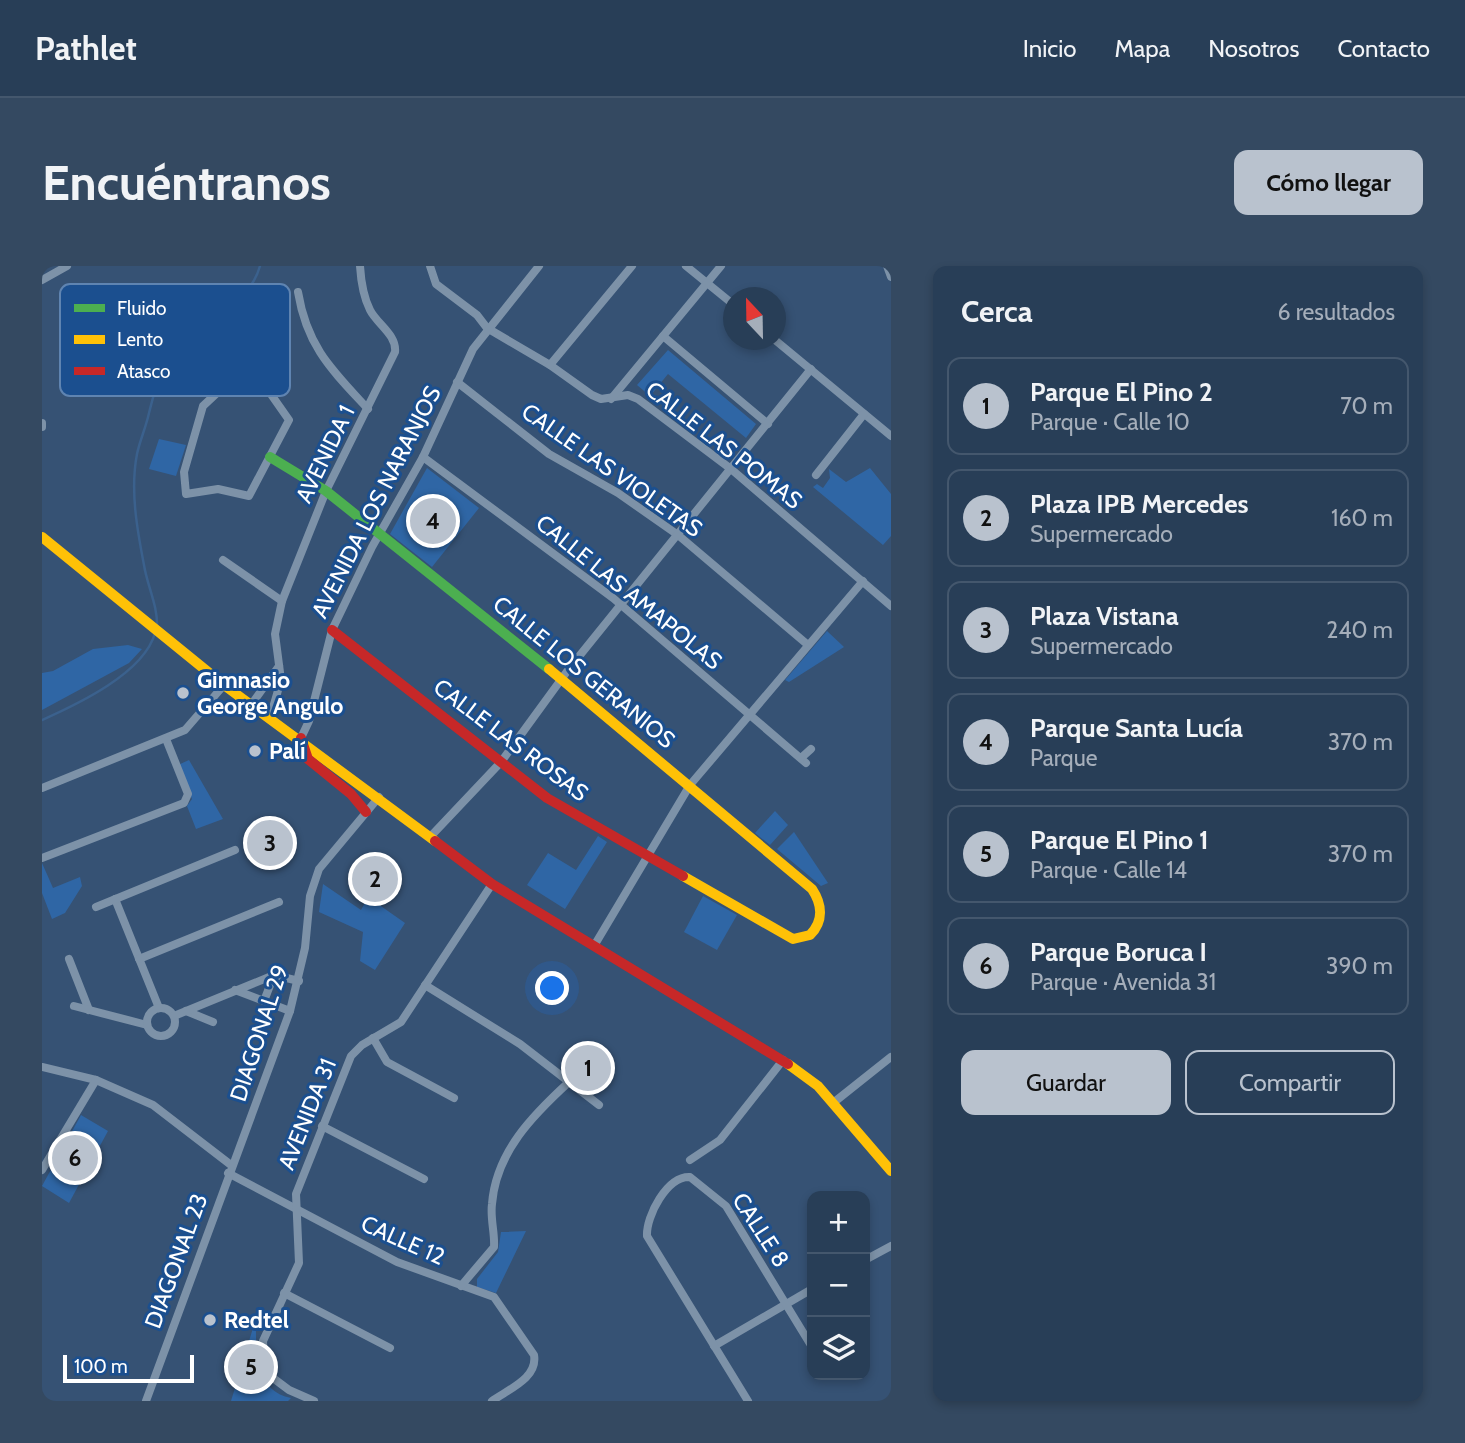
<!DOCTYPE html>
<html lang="es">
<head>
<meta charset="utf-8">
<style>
	:root { --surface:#283e57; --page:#344961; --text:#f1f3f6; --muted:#a5aeba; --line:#44576d; --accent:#b9c2ce }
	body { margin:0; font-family:Cabin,sans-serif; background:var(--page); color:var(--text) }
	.controls { position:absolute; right:21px; bottom:21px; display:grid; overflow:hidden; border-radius:14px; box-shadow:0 4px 10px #0003 }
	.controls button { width:63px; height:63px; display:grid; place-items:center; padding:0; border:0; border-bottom:2px solid var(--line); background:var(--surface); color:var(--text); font:35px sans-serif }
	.compass { position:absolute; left:681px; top:21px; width:63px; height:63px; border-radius:50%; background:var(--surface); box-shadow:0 4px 10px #0003; rotate:338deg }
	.scale { position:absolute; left:21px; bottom:18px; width:131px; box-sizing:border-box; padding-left:7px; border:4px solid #fff; border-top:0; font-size:19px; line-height:24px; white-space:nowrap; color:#fff; -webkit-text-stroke:5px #1b4f8f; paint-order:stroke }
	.you { position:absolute; left:511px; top:723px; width:24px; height:24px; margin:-18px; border:5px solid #fff; border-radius:50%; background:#1a73e8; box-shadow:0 0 0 10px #1a73e833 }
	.badge { display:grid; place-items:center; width:46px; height:46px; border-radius:50%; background:var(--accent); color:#111; font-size:23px; font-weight:700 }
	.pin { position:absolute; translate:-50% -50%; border:4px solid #fff; box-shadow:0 2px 7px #0006 }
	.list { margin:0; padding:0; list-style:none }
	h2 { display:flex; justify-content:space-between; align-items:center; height:91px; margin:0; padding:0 28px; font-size:30px }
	h2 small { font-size:23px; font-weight:400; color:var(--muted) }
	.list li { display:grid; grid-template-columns:46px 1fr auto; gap:21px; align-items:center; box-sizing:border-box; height:98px; margin:0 14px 14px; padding:0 14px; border:2px solid var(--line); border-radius:14px }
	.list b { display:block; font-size:26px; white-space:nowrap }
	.list p { margin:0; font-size:23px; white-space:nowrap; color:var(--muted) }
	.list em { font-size:23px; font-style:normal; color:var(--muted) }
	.actions { display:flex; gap:14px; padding:21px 28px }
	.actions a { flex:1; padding:16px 0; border:2px solid var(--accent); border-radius:14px; text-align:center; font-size:24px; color:var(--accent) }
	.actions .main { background:var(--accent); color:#111 }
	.icon { flex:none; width:38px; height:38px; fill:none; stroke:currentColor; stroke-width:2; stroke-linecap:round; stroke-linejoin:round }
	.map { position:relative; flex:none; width:849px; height:1135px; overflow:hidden; border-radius:14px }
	header { display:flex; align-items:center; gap:42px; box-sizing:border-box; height:98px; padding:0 35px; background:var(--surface); border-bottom:2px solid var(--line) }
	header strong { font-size:33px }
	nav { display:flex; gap:38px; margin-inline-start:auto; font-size:24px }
	.intro { display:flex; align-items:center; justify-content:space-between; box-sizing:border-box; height:168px; padding:0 42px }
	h1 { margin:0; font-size:49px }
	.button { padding:18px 32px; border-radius:14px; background:var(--accent); color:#111; font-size:24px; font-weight:700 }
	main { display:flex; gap:42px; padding:0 42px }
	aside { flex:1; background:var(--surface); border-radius:14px; box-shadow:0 4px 10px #0003 }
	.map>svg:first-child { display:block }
	.green { fill:#2f66a5 }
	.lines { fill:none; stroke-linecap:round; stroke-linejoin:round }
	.stream { stroke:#3b618d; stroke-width:2.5 }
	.street { stroke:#7d92a8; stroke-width:8 }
	.fast { stroke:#4caf50; stroke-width:10 }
	.slow { stroke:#ffc107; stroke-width:10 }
	.jam { stroke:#c62828; stroke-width:10 }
	.poi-dot { fill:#b9c2ce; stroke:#1b4f8f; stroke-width:2.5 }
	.labels { text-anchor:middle; stroke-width:6; stroke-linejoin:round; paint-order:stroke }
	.street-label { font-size:23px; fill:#fff; stroke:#1b4f8f }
	.poi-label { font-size:23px; font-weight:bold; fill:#fff; stroke:#1b4f8f; text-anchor:start }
	.key { fill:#1b4f8f; stroke:#5f84b1; stroke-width:2 }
	.key-label { font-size:19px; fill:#fff }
</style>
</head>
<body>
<header>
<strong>Pathlet</strong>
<nav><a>Inicio</a><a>Mapa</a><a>Nosotros</a><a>Contacto</a></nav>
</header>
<div class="intro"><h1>Encuéntranos</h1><a class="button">Cómo llegar</a></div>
<main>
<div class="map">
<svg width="849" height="1135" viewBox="0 0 849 1135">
	<rect width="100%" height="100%" fill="#365274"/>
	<g class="green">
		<polygon points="626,84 714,158 704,172 626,108 608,130 595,119"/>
		<polygon points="117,173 144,179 134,210 107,203"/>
		<polygon points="385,202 437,242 390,301 348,268"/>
		<polygon points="828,202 849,228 849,270 841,279 771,221 775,218 781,222 788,212 787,203 804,216"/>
		<polygon points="785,365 802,381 747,416 743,414"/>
		<polygon points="86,379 100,383 87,397 0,444 0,407 11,405 51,383"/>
		<polygon points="147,494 181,553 154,563 145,540 150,533 136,499"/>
		<polygon points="733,545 746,559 728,579 713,567"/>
		<polygon points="752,566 786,617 779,620 735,583"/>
		<polygon points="556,570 565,576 523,643 485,619 506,587 534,604"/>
		<polygon points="0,597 11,622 38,611 40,620 23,647 10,653 0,627"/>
		<polygon points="281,618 319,644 326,631 363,657 333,704 318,695 321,666 277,646"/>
		<polygon points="661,630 695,649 675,684 642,666"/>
		<polygon points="547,782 565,796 545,822 527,807"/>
		<polygon points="39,849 66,865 27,937 0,920"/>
		<polygon points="484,965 454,1027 435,1021 435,1013 456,986 459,966"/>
		<path d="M214 1052C214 1082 211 1125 249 1132L246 1135H189Z"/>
	</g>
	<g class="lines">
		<g class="stream">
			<path d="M115 361C116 340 105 319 102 299 95 263 88 224 95 188 98 174 104 161 107 147 112 128 116 109 126 92 148 53 205 47 218 0"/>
			<path d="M0 454C36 438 102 407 113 367"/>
		</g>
		<g class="street">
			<polyline points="388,0 394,18 435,49 445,62 508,99 550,129 559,133 586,129 596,133 689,203 849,340"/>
			<polyline points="644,0 692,39"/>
			<polyline points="845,0 849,11"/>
			<polyline points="0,14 25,0"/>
			<path d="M256 26C265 81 290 104 326 143"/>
			<polyline points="621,70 726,158"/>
			<polyline points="733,74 849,170"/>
			<polygon points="207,97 247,154 207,230 176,223 144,228 142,206 161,140"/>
			<polyline points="508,99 590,0"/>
			<polyline points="415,116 507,188 576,227 636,269 766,379"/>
			<polyline points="569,133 679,0"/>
			<polyline points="0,157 0,161"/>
			<polyline points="381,191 571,332 764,497"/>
			<polyline points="774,209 822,148"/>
			<polyline points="181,294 240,335"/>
			<polyline points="209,439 237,400"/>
			<path d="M228 452 239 414 233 368 240 335 284 225 353 86C355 69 335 58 328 44 321 30 319 16 318 0"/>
			<polyline points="259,472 267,455 290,364 330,281 381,191 431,83 497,0"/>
			<polyline points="759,492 769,483"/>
			<polyline points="0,522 143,464 182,419"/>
			<polyline points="389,570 459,496 526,404 769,103"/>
			<polyline points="0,592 142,537 146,528 124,473"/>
			<polyline points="73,633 117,742"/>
			<polyline points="54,641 193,584"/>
			<polyline points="552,680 648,519 821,315"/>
			<polyline points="27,693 47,744"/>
			<polyline points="97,693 237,636"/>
			<polyline points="383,719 478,778 557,839"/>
			<polyline points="193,724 248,745"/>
			<polyline points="222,735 232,709"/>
			<polyline points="32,740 105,759"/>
			<circle cx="119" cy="756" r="14"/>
			<polyline points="144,745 171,756"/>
			<polyline points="132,750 232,709 257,715"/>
			<polyline points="331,772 345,796 412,832"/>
			<polyline points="0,801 54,814 111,839 189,899"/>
			<polyline points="791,837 849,791"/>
			<polyline points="280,860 382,913"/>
			<polyline points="648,894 678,874 741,794"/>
			<polyline points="0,904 54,814"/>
			<path d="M186 907 355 996 452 1031 492 1089C496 1112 467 1123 450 1135"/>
			<polyline points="823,994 849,980"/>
			<path d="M419 1020 452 981C453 967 448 952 450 938 454 886 491 849 527 816"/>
			<polyline points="242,1027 348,1082"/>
			<polyline points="672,1080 770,1023"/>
			<polyline points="104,1135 248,745 263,682 268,630 277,603 337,531"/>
			<polyline points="272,1135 247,1124 231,1112 222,1095 221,1075 257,997 254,928 309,790 320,779 359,756 450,618"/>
			<path d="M706 1135 605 970C604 950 625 910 648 911L684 940 770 1081"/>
		</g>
		<polyline class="fast" points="228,191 284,225 507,403"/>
		<g class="slow">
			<polyline points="0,271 182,419 393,575"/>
			<path d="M507 403 770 623C780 638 782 655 768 669L751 673 641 610"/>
			<polyline points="746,798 776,820 849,905"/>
		</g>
		<g class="jam">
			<polyline points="290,364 505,532 641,610"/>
			<polyline points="259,472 266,493 309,528 324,546"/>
			<polyline points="393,575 450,618 746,798"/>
		</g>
	</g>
	<g class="poi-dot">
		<circle cx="141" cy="427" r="7"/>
		<circle cx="213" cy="485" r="7"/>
		<circle cx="168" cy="1054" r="7"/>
	</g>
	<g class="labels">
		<g class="street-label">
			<text transform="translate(682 179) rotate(38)" y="8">CALLE LAS POMAS</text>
			<text transform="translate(283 188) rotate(-64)" y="8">AVENIDA 1</text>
			<text transform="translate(570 204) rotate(35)" y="8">CALLE LAS VIOLETAS</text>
			<text transform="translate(334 236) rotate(-63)" y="8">AVENIDA LOS NARANJOS</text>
			<text transform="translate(587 326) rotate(39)" y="8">CALLE LAS AMAPOLAS</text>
			<text transform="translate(542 406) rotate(39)" y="8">CALLE LOS GERANIOS</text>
			<text transform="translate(469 474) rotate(37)" y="8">CALLE LAS ROSAS</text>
			<text transform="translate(217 767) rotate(-72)" y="8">DIAGONAL 29</text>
			<text transform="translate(265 848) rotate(-68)" y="8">AVENIDA 31</text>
			<text transform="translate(719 964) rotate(57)" y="8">CALLE 8</text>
			<text transform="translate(361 974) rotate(24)" y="8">CALLE 12</text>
			<text transform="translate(134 995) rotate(-70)" y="8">DIAGONAL 23</text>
		</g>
		<g class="poi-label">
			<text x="155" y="422">Gimnasio<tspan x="155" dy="26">George Angulo</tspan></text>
			<text x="227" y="493">Palí</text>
			<text x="182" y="1062">Redtel</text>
		</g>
	</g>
	<rect x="18" y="18" width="230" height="112" rx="10" class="key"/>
	<rect x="32" y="38" width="31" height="8" fill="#4caf50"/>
	<rect x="32" y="69" width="31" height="9" fill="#ffc107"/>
	<rect x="32" y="101" width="31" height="8" fill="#c62828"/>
	<g class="key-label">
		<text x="75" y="49">Fluido</text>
		<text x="75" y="80">Lento</text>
		<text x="75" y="112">Atasco</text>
	</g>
</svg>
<div class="controls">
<button>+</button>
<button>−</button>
<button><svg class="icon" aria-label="layers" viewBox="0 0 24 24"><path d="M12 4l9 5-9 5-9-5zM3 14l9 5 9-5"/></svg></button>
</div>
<svg class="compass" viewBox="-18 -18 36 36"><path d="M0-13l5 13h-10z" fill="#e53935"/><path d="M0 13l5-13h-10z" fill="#a5aeba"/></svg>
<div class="scale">100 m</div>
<div class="you"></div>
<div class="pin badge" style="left:546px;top:802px">1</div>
<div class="pin badge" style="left:333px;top:613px">2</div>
<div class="pin badge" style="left:228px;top:577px">3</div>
<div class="pin badge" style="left:391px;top:255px">4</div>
<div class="pin badge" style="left:209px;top:1101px">5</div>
<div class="pin badge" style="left:33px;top:892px">6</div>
</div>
<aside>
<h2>Cerca<small>6 resultados</small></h2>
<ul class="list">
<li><span class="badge">1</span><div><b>Parque El Pino 2</b><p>Parque · Calle 10</p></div><em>70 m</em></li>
<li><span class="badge">2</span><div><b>Plaza IPB Mercedes</b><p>Supermercado</p></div><em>160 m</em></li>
<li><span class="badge">3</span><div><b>Plaza Vistana</b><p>Supermercado</p></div><em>240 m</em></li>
<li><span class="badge">4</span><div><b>Parque Santa Lucía</b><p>Parque</p></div><em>370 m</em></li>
<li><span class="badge">5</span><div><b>Parque El Pino 1</b><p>Parque · Calle 14</p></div><em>370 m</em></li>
<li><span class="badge">6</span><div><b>Parque Boruca I</b><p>Parque · Avenida 31</p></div><em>390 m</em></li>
</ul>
<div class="actions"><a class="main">Guardar</a><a>Compartir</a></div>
</aside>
</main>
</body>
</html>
